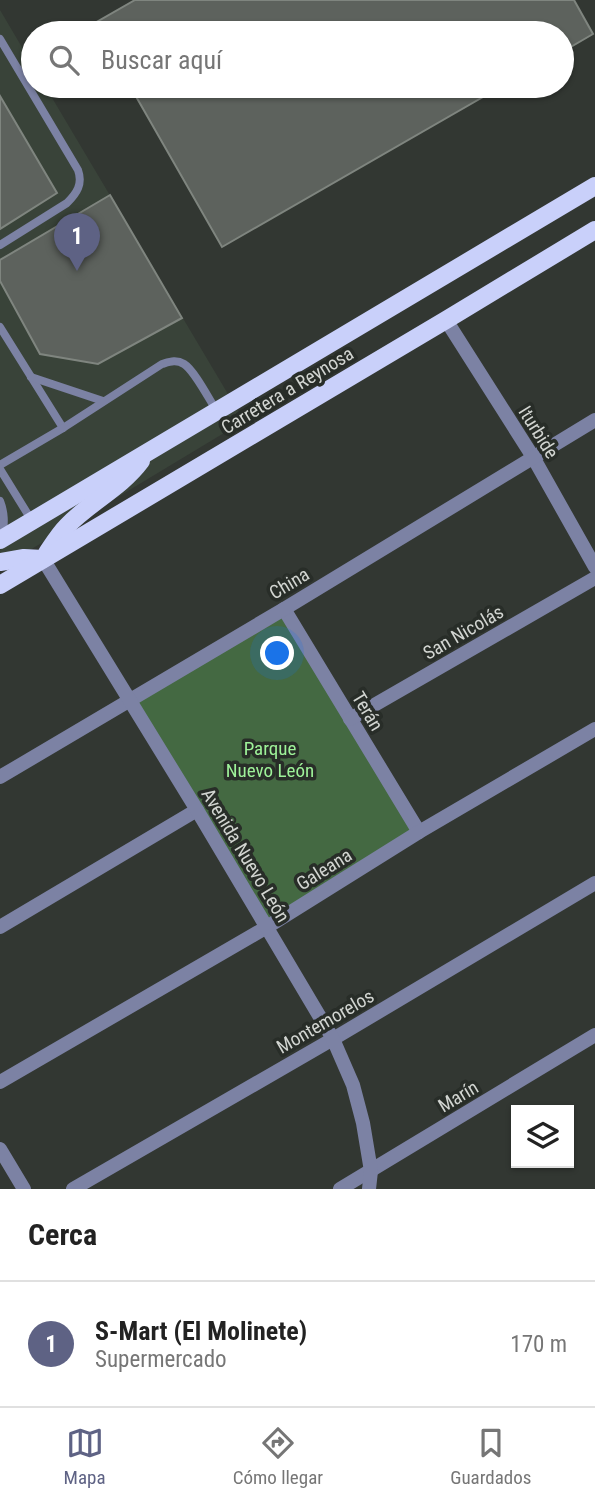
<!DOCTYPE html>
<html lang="es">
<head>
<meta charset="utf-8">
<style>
	:root { --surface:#fff; --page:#f2f2f2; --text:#222; --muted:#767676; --line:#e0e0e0; --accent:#5e6284 }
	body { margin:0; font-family:"Roboto Condensed",sans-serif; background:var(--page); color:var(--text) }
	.controls { position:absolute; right:21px; bottom:21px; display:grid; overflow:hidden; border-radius:0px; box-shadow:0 2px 5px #0004 }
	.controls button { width:63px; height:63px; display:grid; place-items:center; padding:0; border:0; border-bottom:2px solid var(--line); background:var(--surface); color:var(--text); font:35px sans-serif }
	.you { position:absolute; left:278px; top:654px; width:24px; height:24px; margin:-18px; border:5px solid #fff; border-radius:50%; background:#1a73e8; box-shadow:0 0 0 10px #1a73e833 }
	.badge { display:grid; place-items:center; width:46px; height:46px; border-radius:50%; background:var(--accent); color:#fff; font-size:23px; font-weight:700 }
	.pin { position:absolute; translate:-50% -58px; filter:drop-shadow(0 2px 4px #0008) }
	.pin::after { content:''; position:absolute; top:37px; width:24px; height:21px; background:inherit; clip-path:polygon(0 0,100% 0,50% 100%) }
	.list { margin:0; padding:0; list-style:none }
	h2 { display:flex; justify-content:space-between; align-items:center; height:91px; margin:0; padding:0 28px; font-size:30px }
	h2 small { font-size:23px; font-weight:400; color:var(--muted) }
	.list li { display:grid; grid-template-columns:46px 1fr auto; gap:21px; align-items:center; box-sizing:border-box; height:126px; padding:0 28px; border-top:2px solid var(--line) }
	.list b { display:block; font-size:26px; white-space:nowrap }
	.list p { margin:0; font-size:23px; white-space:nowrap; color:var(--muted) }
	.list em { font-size:23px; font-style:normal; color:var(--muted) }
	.icon { flex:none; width:38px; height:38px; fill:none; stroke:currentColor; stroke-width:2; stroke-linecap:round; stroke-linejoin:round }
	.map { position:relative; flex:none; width:595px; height:1189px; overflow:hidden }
	.search { position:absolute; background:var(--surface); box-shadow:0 2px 5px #0004; left:21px; right:21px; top:21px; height:77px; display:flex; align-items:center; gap:18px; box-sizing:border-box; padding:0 24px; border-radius:38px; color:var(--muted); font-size:26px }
	.sheet { height:217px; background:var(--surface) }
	nav { display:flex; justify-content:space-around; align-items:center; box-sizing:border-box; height:98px; border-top:2px solid var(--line); background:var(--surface); font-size:19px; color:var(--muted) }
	nav a { display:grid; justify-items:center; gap:4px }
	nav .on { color:var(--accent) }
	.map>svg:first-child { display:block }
	.built { fill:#394339 }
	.green { fill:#446942 }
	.building { fill:#5d625d; stroke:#7f857f; stroke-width:2 }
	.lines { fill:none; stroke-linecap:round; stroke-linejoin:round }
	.service { stroke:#7c82a4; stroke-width:8 }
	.minor { stroke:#7c82a4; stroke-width:14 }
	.tertiary { stroke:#7c82a4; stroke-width:14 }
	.primary { stroke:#c9d0fa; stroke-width:18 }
	.labels { text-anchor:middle; stroke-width:7; stroke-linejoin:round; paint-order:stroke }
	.street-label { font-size:19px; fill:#d2d5d1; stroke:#282d28 }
	.park-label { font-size:19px; fill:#9ef299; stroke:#282d28 }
</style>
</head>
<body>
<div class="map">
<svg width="595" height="1189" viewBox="0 0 595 1189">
	<rect width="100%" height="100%" fill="#323732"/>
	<polygon class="built" points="0,10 33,66 33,86 45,86 244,421 0,568"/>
	<polygon class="green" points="284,609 419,832 267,927 129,700"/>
	<g class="building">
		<polygon points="135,0 574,0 593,34 562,52 562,33 100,33 95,23"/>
		<polygon points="130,86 502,86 222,247"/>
		<polygon points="0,96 57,193 0,229"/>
		<polygon points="110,195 182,318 98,364 40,354 0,281 0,260"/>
	</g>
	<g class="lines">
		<g class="service">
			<path d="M0 39 78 170C83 184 77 193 67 203L0 245"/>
			<polyline points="0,327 63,428"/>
			<polyline points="31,377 103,401"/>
			<path d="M0 465 63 428 162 364C169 362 176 359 184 364 194 370 209 399 216 410"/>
			<polyline points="0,469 32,521"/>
			<path d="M0 501C5 514 4 523 3 536"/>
		</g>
		<g class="minor">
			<polyline points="446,320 533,457 595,567"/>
			<polyline points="284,609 419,832"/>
			<polyline points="350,719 595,578"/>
			<polyline points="0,777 284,609 595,420"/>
			<polyline points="0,927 197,810"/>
			<polyline points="0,1082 267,927 419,832 595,729"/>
			<polyline points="0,1149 24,1189"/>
			<polyline points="73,1189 333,1039 595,883"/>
			<polyline points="340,1189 595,1035"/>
		</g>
		<polyline class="tertiary" points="43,559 197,810 333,1039 353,1085 363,1123 371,1171 369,1189"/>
		<g class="primary">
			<polyline points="0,540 595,186"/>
			<path d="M47 553C53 544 59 534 67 526 90 502 121 488 141 461"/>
			<polyline points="0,562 24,558 43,559"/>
			<polyline points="0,585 446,320 595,230"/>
		</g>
	</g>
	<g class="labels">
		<g class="street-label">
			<text transform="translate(287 390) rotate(-31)" y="7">Carretera a Reynosa</text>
			<text transform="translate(539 432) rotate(58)" y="7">Iturbide</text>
			<text transform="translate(289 583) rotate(-31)" y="7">China</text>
			<text transform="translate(463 632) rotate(-30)" y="7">San Nicolás</text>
			<text transform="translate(368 711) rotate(59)" y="7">Terán</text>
			<text transform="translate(246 855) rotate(59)" y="7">Avenida Nuevo León</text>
			<text transform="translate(324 869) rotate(-32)" y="7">Galeana</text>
			<text transform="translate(325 1021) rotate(-30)" y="7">Montemorelos</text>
			<text transform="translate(458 1096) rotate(-31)" y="7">Marín</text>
		</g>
		<g class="park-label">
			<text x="270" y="755">Parque<tspan x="270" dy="22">Nuevo León</tspan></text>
		</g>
	</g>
</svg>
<div class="controls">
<button><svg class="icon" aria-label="layers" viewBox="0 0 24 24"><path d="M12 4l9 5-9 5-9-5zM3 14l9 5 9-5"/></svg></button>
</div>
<div class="you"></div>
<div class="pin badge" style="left:77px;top:271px">1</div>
<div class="search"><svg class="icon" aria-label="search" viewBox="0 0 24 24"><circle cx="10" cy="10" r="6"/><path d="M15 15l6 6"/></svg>Buscar aquí</div>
</div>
<section class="sheet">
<h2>Cerca<small></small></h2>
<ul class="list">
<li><span class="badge">1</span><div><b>S-Mart (El Molinete)</b><p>Supermercado</p></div><em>170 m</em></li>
</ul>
</section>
<nav>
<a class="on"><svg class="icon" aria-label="map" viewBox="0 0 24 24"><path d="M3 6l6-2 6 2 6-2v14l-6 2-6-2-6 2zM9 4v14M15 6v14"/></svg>Mapa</a>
<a><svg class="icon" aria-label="directions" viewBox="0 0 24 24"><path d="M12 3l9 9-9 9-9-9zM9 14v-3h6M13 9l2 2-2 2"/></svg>Cómo llegar</a>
<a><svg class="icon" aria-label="saved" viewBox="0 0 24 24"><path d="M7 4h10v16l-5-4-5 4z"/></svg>Guardados</a>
</nav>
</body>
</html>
